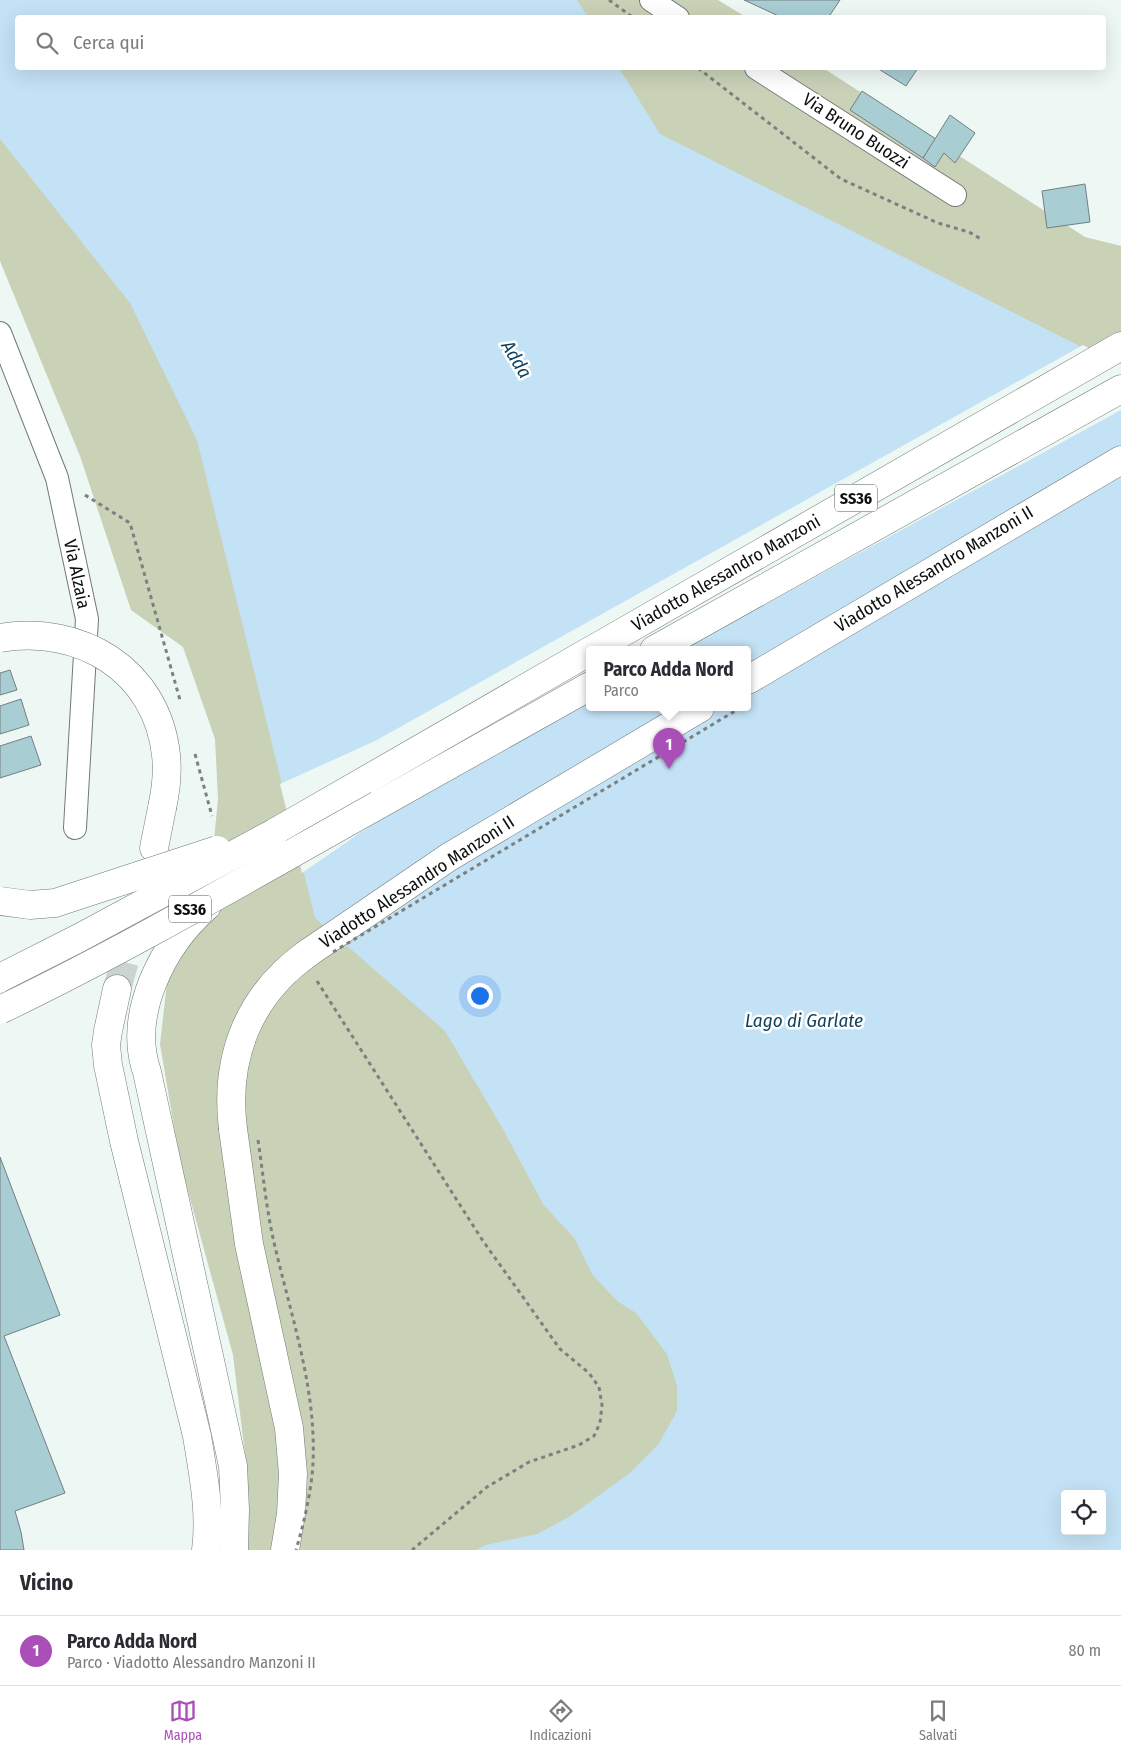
<!DOCTYPE html>
<html lang="it">
<head>
<meta charset="utf-8">
<style>
	:root { --surface:#fff; --page:#f2f2f3; --text:#2b2b33; --muted:#7c7c81; --line:#e1e1e2; --accent:#aa4eb8 }
	body { margin:0; font-family:"Fira Sans Condensed",sans-serif; background:var(--page); color:var(--text) }
	.controls { position:absolute; right:15px; bottom:15px; display:grid; overflow:hidden; border-radius:5px; box-shadow:0 5px 20px #0002 }
	.controls button { width:45px; height:45px; display:grid; place-items:center; padding:0; border:0; border-bottom:1px solid var(--line); background:var(--surface); color:var(--text); font:25px sans-serif }
	.you { position:absolute; left:479px; top:995px; width:18px; height:18px; margin:-12px; border:4px solid #fff; border-radius:50%; background:#1a73e8; box-shadow:0 0 0 8px #1a73e833 }
	.badge { display:grid; place-items:center; width:32px; height:32px; border-radius:50%; background:var(--accent); color:#fff; font-size:16px; font-weight:700 }
	.pin { position:absolute; translate:-50% -41px; filter:drop-shadow(0 1px 2px #0008) }
	.pin::after { content:''; position:absolute; top:26px; width:18px; height:15px; background:inherit; clip-path:polygon(0 0,100% 0,50% 100%) }
	.popup { position:absolute; left:586px; top:646px; width:165px; height:65px; box-sizing:border-box; display:grid; place-content:center; border-radius:5px; background:var(--surface); filter:drop-shadow(0 1px 4px #0005); font-size:16px; white-space:nowrap; color:var(--muted) }
	.popup b { font-size:19px; color:var(--text) }
	.popup::after { content:''; position:absolute; left:50%; top:100%; margin-left:-10px; border:10px solid transparent; border-top-color:var(--surface) }
	.list { margin:0; padding:0; list-style:none }
	h2 { display:flex; justify-content:space-between; align-items:center; height:65px; margin:0; padding:0 20px; font-size:21px }
	h2 small { font-size:16px; font-weight:400; color:var(--muted) }
	.list li { display:grid; grid-template-columns:32px 1fr auto; gap:15px; align-items:center; box-sizing:border-box; height:70px; padding:0 20px; border-top:1px solid var(--line) }
	.list b { display:block; font-size:19px; white-space:nowrap }
	.list p { margin:0; font-size:16px; white-space:nowrap; color:var(--muted) }
	.list em { font-size:16px; font-style:normal; color:var(--muted) }
	.icon { flex:none; width:28px; height:28px; fill:none; stroke:currentColor; stroke-width:2; stroke-linecap:round; stroke-linejoin:round }
	.map { position:relative; flex:none; width:1121px; height:1550px; overflow:hidden }
	.search { position:absolute; background:var(--surface); box-shadow:0 5px 20px #0002; left:15px; right:15px; top:15px; height:55px; display:flex; align-items:center; gap:12px; box-sizing:border-box; padding:0 18px; border-radius:5px; color:var(--muted); font-size:19px }
	.sheet { height:135px; background:var(--surface) }
	nav { display:flex; justify-content:space-around; align-items:center; box-sizing:border-box; height:70px; border-top:1px solid var(--line); background:var(--surface); font-size:14px; color:var(--muted) }
	nav a { display:grid; justify-items:center; gap:2px }
	nav .on { color:var(--accent) }
	.map>svg:first-child { display:block }
	.green { fill:#c9d1b7; fill-rule:evenodd }
	.water { fill:#c4e2f5; fill-rule:evenodd }
	.pier { fill:#edf7f4 }
	.building { fill:#a8cdd3; stroke:#757e80 }
	.lines { fill:none; stroke-linecap:round; stroke-linejoin:round }
	.highway-tunnel { stroke:#cbd4d2; stroke-width:28; stroke-dasharray:28 14; stroke-linecap:butt }
	.street-casing { stroke:#717977; stroke-width:24 }
	.primary-casing { stroke:#717977; stroke-width:29 }
	.highway-casing { stroke:#717977; stroke-width:29 }
	.path { stroke:#7b817f; stroke-width:3; stroke-dasharray:4 4; stroke-linecap:butt }
	.street { stroke:#fff; stroke-width:22 }
	.primary { stroke:#fff; stroke-width:28 }
	.highway { stroke:#fff; stroke-width:28 }
	.primary-bridge-casing { stroke:#717977; stroke-width:29; stroke-linecap:butt }
	.highway-bridge-casing { stroke:#717977; stroke-width:29; stroke-linecap:butt }
	.path-bridge { stroke:#7b817f; stroke-width:3; stroke-dasharray:4 4; stroke-linecap:butt }
	.primary-bridge { stroke:#fff; stroke-width:28 }
	.highway-bridge { stroke:#fff; stroke-width:28 }
	.labels { text-anchor:middle; stroke-width:5; stroke-linejoin:round; paint-order:stroke }
	.shield { fill:#fff; stroke:#555756; stroke-width:1 }
	.shield-label { font-size:16px; font-weight:bold; fill:#0c0f0e }
	.street-label { font-size:18px; fill:#0c0f0e; stroke:#fff }
	.water-label { font-size:19px; font-style:italic; fill:#0f445f; stroke:#fff }
</style>
</head>
<body>
<div class="map">
<svg width="1121" height="1550" viewBox="0 0 1121 1550">
	<rect width="100%" height="100%" fill="#edf7f4"/>
	<path class="green" d="M0 0H718L746 17 18 18V68H823L1085 237 1121 246V1550H246L248 1479 233 1355 180 1162 160 1044 167 983 207 911 218 799 215 739 183 647 131 610 80 456 0 261ZM590 650H748V708H590ZM1065 1494H1102V1531H1065Z"/>
	<path class="water" d="M0 0H577L588 17 18 18V68H619L660 134 1121 367V1550H476L486 1545 537 1534 569 1517 630 1473 658 1445 677 1411V1386L667 1354 636 1313 617 1301 592 1274 575 1239 543 1204 503 1129 445 1031 315 918 197 440 130 303 0 139ZM590 650H748V708H590ZM1065 1494H1102V1531H1065Z"/>
	<polygon class="pier" points="1083,345 1121,364 1121,410 682,650 590,650 590,700 386,815 302,873 280,784 375,741"/>
	<g class="building">
		<polygon points="744,0 840,0 828,18 783,18"/>
		<polygon points="877,68 918,68 906,86"/>
		<polygon points="862,91 936,139 923,158 850,110"/>
		<polygon points="950,115 975,133 955,163 944,153 935,167 923,158"/>
		<polygon points="1085,184 1090,222 1047,228 1042,191"/>
		<polygon points="10,670 17,690 0,695 0,673"/>
		<polygon points="21,699 29,725 0,734 0,706"/>
		<polygon points="31,736 41,765 0,778 0,746"/>
		<polygon points="0,1157 60,1315 4,1336 65,1493 15,1511 21,1532 24,1550 0,1550"/>
	</g>
	<g class="lines">
		<polyline class="highway-tunnel" points="117,989 135,925"/>
		<g class="street-casing">
			<g id="street">
				<polyline points="651,0 678,18"/>
				<polyline points="756,68 955,195"/>
				<polyline points="0,333 57,478 87,619 75,828"/>
			</g>
		</g>
		<g class="primary-casing">
			<g id="primary">
				<polyline points="748,680 1121,460"/>
				<polyline points="308,953 449,857 700,708"/>
				<polyline points="233,1129 249,1244 289,1428 293,1474 291,1514 285,1550"/>
			</g>
		</g>
		<g class="highway-casing">
			<g id="highway">
				<polyline points="592,650 1121,346"/>
				<polyline points="654,650 1121,389"/>
				<polyline points="378,805 590,686"/>
				<polyline points="274,833 590,651"/>
				<polyline points="154,848 162,808"/>
				<path d="M207 906C163 944 127 1014 147 1072L233 1466 235 1509 234 1550"/>
				<path d="M117 989 108 1031 106 1045 108 1065 124 1141 197 1436C203 1473 211 1512 206 1550"/>
			</g>
		</g>
		<g class="path">
			<polyline points="609,0 631,16"/>
			<polyline points="698,68 841,179 938,223 969,232 981,239"/>
			<polyline points="85,495 130,523 180,700"/>
			<polyline points="195,754 212,816"/>
			<polyline points="317,981 483,1241 560,1349 589,1373 599,1387 602,1405 600,1423 594,1436 579,1445 529,1462 487,1487 412,1550"/>
		</g>
		<use href="#street" class="street"/>
		<use href="#primary" class="primary"/>
		<use href="#highway" class="highway"/>
		<g class="primary-bridge-casing">
			<path id="primary-bridge" d="M233 1129C224 1057 249 995 308 953"/>
		</g>
		<g class="highway-bridge-casing">
			<g id="highway-bridge">
				<path d="M0 638C80 624 157 670 166 755 168 773 166 790 162 808"/>
				<polyline points="0,901 30,905 55,903 217,850"/>
				<polyline points="0,978 79,938 274,833"/>
				<path d="M0 1010C129 948 253 875 378 805"/>
			</g>
		</g>
		<g class="path-bridge">
			<polyline points="333,952 740,708"/>
			<path d="M258 1140C263 1173 266 1206 273 1238 290 1314 320 1396 312 1476 309 1501 303 1526 296 1550"/>
		</g>
		<use href="#primary-bridge" class="primary-bridge"/>
		<use href="#highway-bridge" class="highway-bridge"/>
	</g>
	<g class="labels">
		<g class="shield">
			<rect x="835" y="484.5" width="42" height="27" rx="4"/>
			<rect x="169" y="895.5" width="42" height="27" rx="4"/>
		</g>
		<g class="shield-label">
			<text x="856" y="504">SS36</text>
			<text x="190" y="915">SS36</text>
		</g>
		<g class="street-label">
			<text transform="translate(856 131) rotate(33)" y="6">Via Bruno Buozzi</text>
			<text transform="translate(934 569) rotate(-31)" y="6">Viadotto Alessandro Manzoni II</text>
			<text transform="translate(726 573) rotate(-30)" y="6">Viadotto Alessandro Manzoni</text>
			<text transform="translate(77 574) rotate(78)" y="6">Via Alzaia</text>
			<text transform="translate(417 882) rotate(-33)" y="6">Viadotto Alessandro Manzoni II</text>
		</g>
		<g class="water-label">
			<text transform="translate(517 359) rotate(59)" y="7">Adda</text>
			<text x="804" y="1027">Lago di Garlate</text>
		</g>
	</g>
</svg>
<div class="controls">
<button><svg class="icon" aria-label="locate" viewBox="0 0 24 24"><circle cx="12" cy="12" r="6"/><path d="M12 2v4M12 18v4M2 12h4M18 12h4"/></svg></button>
</div>
<div class="you"></div>
<div class="pin badge" style="left:669px;top:769px">1</div>
<div class="popup"><b>Parco Adda Nord</b>Parco</div>
<div class="search"><svg class="icon" aria-label="search" viewBox="0 0 24 24"><circle cx="10" cy="10" r="6"/><path d="M15 15l6 6"/></svg>Cerca qui</div>
</div>
<section class="sheet">
<h2>Vicino<small></small></h2>
<ul class="list">
<li><span class="badge">1</span><div><b>Parco Adda Nord</b><p>Parco · Viadotto Alessandro Manzoni II</p></div><em>80 m</em></li>
</ul>
</section>
<nav>
<a class="on"><svg class="icon" aria-label="map" viewBox="0 0 24 24"><path d="M3 6l6-2 6 2 6-2v14l-6 2-6-2-6 2zM9 4v14M15 6v14"/></svg>Mappa</a>
<a><svg class="icon" aria-label="directions" viewBox="0 0 24 24"><path d="M12 3l9 9-9 9-9-9zM9 14v-3h6M13 9l2 2-2 2"/></svg>Indicazioni</a>
<a><svg class="icon" aria-label="saved" viewBox="0 0 24 24"><path d="M7 4h10v16l-5-4-5 4z"/></svg>Salvati</a>
</nav>
</body>
</html>
